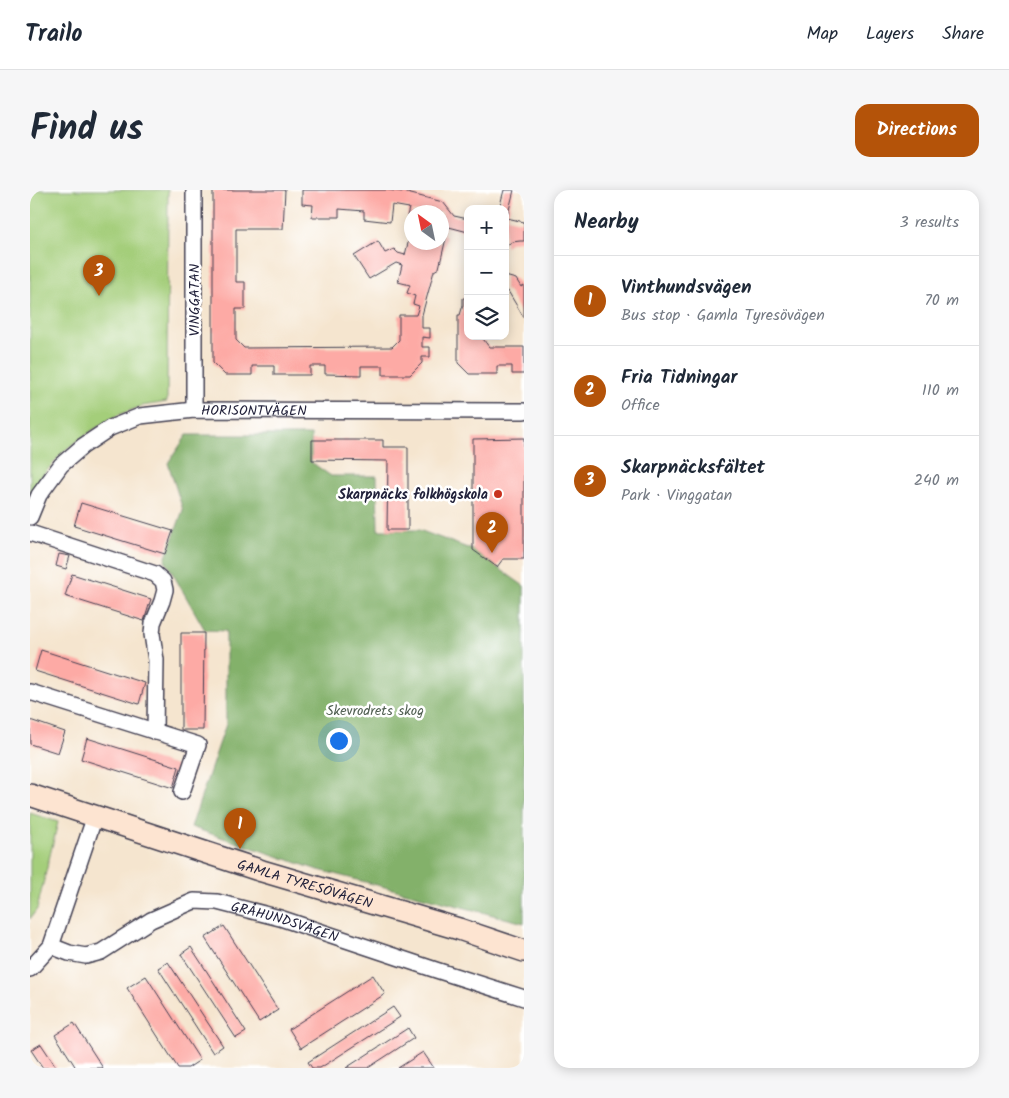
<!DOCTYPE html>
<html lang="en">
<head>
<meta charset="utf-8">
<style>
	:root { --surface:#fff; --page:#f6f6f7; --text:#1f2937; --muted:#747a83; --line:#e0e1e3; --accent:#b45309 }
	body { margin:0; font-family:Kalam,sans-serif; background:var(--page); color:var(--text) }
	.controls { position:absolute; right:15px; top:15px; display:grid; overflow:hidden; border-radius:10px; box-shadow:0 2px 12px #0003 }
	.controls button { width:45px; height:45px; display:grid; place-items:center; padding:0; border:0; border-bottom:1px solid var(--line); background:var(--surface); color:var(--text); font:25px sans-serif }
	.compass { position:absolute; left:374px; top:15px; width:45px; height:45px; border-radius:50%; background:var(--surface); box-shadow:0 2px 12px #0003; rotate:327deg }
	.you { position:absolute; left:308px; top:550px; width:18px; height:18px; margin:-12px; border:4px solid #fff; border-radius:50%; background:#1a73e8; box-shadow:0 0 0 8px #1a73e833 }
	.badge { display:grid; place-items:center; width:32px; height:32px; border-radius:50%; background:var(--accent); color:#fff; font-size:16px; font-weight:700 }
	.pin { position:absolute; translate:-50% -41px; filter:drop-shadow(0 1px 2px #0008) }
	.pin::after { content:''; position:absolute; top:26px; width:18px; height:15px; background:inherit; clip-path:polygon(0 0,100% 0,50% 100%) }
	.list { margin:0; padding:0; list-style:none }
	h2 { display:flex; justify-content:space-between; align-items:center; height:65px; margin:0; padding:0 20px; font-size:21px }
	h2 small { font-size:16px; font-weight:400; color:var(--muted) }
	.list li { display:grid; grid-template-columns:32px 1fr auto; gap:15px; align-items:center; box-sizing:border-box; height:90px; padding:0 20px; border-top:1px solid var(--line) }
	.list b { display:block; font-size:19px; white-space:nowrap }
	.list p { margin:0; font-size:16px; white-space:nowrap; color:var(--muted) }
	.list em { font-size:16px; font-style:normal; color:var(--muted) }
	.icon { flex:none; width:28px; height:28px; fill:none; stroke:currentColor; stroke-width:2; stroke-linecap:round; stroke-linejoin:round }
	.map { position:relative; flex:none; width:494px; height:878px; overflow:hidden; border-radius:15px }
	header { display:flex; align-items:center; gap:30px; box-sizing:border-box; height:70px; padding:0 25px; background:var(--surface); border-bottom:1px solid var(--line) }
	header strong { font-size:24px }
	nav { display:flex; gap:28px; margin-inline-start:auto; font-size:18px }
	.intro { display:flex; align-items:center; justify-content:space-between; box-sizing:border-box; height:120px; padding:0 30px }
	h1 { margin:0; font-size:35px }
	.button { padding:12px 22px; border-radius:15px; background:var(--accent); color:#fff; font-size:18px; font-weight:700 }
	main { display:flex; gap:30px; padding:0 30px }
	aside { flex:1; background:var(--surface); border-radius:15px; box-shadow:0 2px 12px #0003 }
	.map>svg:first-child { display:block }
	.green { fill:#a4ce7a; stroke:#63785a }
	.forest { fill:#83b16a; stroke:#526a52 }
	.building { fill:#fdaaa5 }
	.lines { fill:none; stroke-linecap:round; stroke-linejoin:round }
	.street-casing { stroke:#423f51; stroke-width:18 }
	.secondary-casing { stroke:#423f51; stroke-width:24 }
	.street { stroke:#fff; stroke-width:15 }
	.secondary { stroke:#fde4d1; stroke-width:21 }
	.poi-dot { fill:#c8321e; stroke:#fff; stroke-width:2 }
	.labels { text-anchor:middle; stroke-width:5; stroke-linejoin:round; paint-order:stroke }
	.street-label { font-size:14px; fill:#22223b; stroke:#fff }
	.poi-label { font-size:14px; font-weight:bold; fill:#22223b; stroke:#fff; text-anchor:end }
	.park-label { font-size:14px; fill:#505e51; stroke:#fff }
</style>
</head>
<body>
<header>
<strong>Trailo</strong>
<nav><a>Map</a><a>Layers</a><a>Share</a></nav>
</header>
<div class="intro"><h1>Find us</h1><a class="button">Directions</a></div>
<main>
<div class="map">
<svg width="494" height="878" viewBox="0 0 494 878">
	<rect width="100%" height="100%" fill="#fff"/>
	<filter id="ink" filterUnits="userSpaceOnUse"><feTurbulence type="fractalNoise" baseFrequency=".02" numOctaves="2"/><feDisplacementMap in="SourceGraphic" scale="10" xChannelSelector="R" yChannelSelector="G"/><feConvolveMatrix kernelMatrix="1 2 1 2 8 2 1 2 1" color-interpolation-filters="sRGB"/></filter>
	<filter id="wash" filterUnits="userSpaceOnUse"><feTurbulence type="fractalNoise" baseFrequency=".0096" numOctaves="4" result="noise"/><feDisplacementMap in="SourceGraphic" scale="20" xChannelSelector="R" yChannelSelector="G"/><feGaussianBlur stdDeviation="1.12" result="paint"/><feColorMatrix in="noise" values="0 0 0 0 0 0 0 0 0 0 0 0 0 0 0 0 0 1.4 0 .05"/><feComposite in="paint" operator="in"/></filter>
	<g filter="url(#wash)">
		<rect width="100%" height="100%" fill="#f5e5cf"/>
		<g class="green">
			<polygon points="0,0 138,0 137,212 112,216 86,226 63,240 35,260 12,286 0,303"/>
			<polygon points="0,623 28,632 7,719 0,729"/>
		</g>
		<polygon class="forest" points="157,245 281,245 281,272 301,286 347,286 348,340 389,340 443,360 494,396 494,733 285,679 161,637 196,534 196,441 175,440 135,370 153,320 138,273"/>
		<g id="blocks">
			<g class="building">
				<polygon points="183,0 255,0 253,39 206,39 206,92 215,92 215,119 206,119 206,150 214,158 362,157 369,150 369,125 386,125 389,116 383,114 385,106 377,103 380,95 368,92 372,75 366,73 339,89 324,66 348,51 355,63 364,59 368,63 375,65 381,41 382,52 412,52 412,22 382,22 382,28 377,26 379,18 362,15 360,32 334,29 334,21 309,19 309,27 282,27 283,15 272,14 272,0 357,0 373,2 413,12 424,26 438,29 438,42 415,36 413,43 416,48 409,78 404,81 392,125 392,138 400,138 400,148 392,147 392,157 400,157 400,167 392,167 392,173 380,185 353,185 353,176 331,176 331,185 295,184 295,176 280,176 280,185 244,185 244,176 222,176 222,185 195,185 183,173"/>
				<polygon points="474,0 484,0 477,28 494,32 494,51 490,51 482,52 475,56 475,19 469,19"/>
				<polygon points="475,86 486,89 491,97 494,95 494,128 478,101 475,100"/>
				<polygon points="437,103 438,103 438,117 435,125 438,125 438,146 451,146 459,157 494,157 494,184 482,184 482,176 467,176 467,184 439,184 428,173 428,125 430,125 433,115 433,108 436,108"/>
				<polygon points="494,248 494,369 473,369 467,377 443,360 443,249"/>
				<polygon points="282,250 353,250 353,257 378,257 378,340 357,340 358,271 282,270"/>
				<polygon points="51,313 143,341 135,364 44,336"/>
				<polygon points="29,364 40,366 36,379 26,376"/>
				<polygon points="42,384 121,409 114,431 35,406"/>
				<polygon points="151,443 174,443 173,540 151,540"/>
				<polygon points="11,460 115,493 109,514 5,481"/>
				<polygon points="0,530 35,542 28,563 0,554"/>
				<polygon points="57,548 149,577 143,598 51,569"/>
				<polygon points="194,736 248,820 229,832 175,748"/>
				<polygon points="161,757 216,842 206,848 151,764"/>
				<polygon points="138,772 193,856 183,863 128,778"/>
				<polygon points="343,785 355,804 271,858 259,839"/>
				<polygon points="116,786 170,870 158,878 148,878 97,798"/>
				<polygon points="363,817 370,827 290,878 282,878 278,872"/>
				<polygon points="44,833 62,861 73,878 46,878 43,873 25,845"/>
				<polygon points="378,838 384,848 338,878 316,878"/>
				<polygon points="11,854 27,878 13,878 1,860"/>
				<polygon points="393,862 404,878 368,878 379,871"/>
			</g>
		</g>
	</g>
	<g filter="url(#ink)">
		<use href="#blocks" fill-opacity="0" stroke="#423f51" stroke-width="1"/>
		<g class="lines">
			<g class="street-casing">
				<g id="street">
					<polyline points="164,0 164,220"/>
					<path id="s1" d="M0 327 9 305 31 275 53 256 80 238 110 226 164 220 494 221"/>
					<polyline points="0,343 125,384 133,391 135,400 132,411 123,433 122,444 126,470 125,542"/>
					<polyline points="0,502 168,555 152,602"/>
					<path id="s2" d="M21 756 39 763 56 766 71 762 121 730 164 711 187 712 250 728 406 780 494 808"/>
					<polyline points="0,779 21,756 65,626"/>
				</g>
			</g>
			<g class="secondary-casing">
				<g id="secondary">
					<path id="s3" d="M0 605 232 681 429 739 494 761"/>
				</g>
			</g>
			<use href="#street" class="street"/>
			<use href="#secondary" class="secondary"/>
		</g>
	</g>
	<circle class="poi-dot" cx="468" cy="304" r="5"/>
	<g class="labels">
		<g class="street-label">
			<text transform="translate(164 110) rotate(-90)" y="5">VINGGATAN</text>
			<text dy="5" stroke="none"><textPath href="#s1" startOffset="269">HORISONTVÄGEN</textPath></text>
			<text dy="5" stroke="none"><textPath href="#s3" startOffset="289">GAMLA TYRESÖVÄGEN</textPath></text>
			<text dy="5" stroke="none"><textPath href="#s2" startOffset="252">GRÅHUNDSVÄGEN</textPath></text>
		</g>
		<g class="poi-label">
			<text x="458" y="309">Skarpnäcks folkhögskola</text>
		</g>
		<g class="park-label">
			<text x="345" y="525">Skevrodrets skog</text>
		</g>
	</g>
</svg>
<div class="controls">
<button>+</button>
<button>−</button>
<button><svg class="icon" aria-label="layers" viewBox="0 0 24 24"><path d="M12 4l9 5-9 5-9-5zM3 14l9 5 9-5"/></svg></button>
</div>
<svg class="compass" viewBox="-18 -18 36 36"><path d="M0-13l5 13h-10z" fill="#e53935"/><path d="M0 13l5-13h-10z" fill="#747a83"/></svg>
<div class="you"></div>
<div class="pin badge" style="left:210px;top:659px">1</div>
<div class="pin badge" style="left:462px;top:363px">2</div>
<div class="pin badge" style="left:69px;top:106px">3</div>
</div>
<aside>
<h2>Nearby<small>3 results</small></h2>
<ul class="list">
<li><span class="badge">1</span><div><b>Vinthundsvägen</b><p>Bus stop · Gamla Tyresövägen</p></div><em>70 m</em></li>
<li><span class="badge">2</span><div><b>Fria Tidningar</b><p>Office</p></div><em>110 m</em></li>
<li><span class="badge">3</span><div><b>Skarpnäcksfältet</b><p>Park · Vinggatan</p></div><em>240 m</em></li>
</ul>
</aside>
</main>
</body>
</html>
